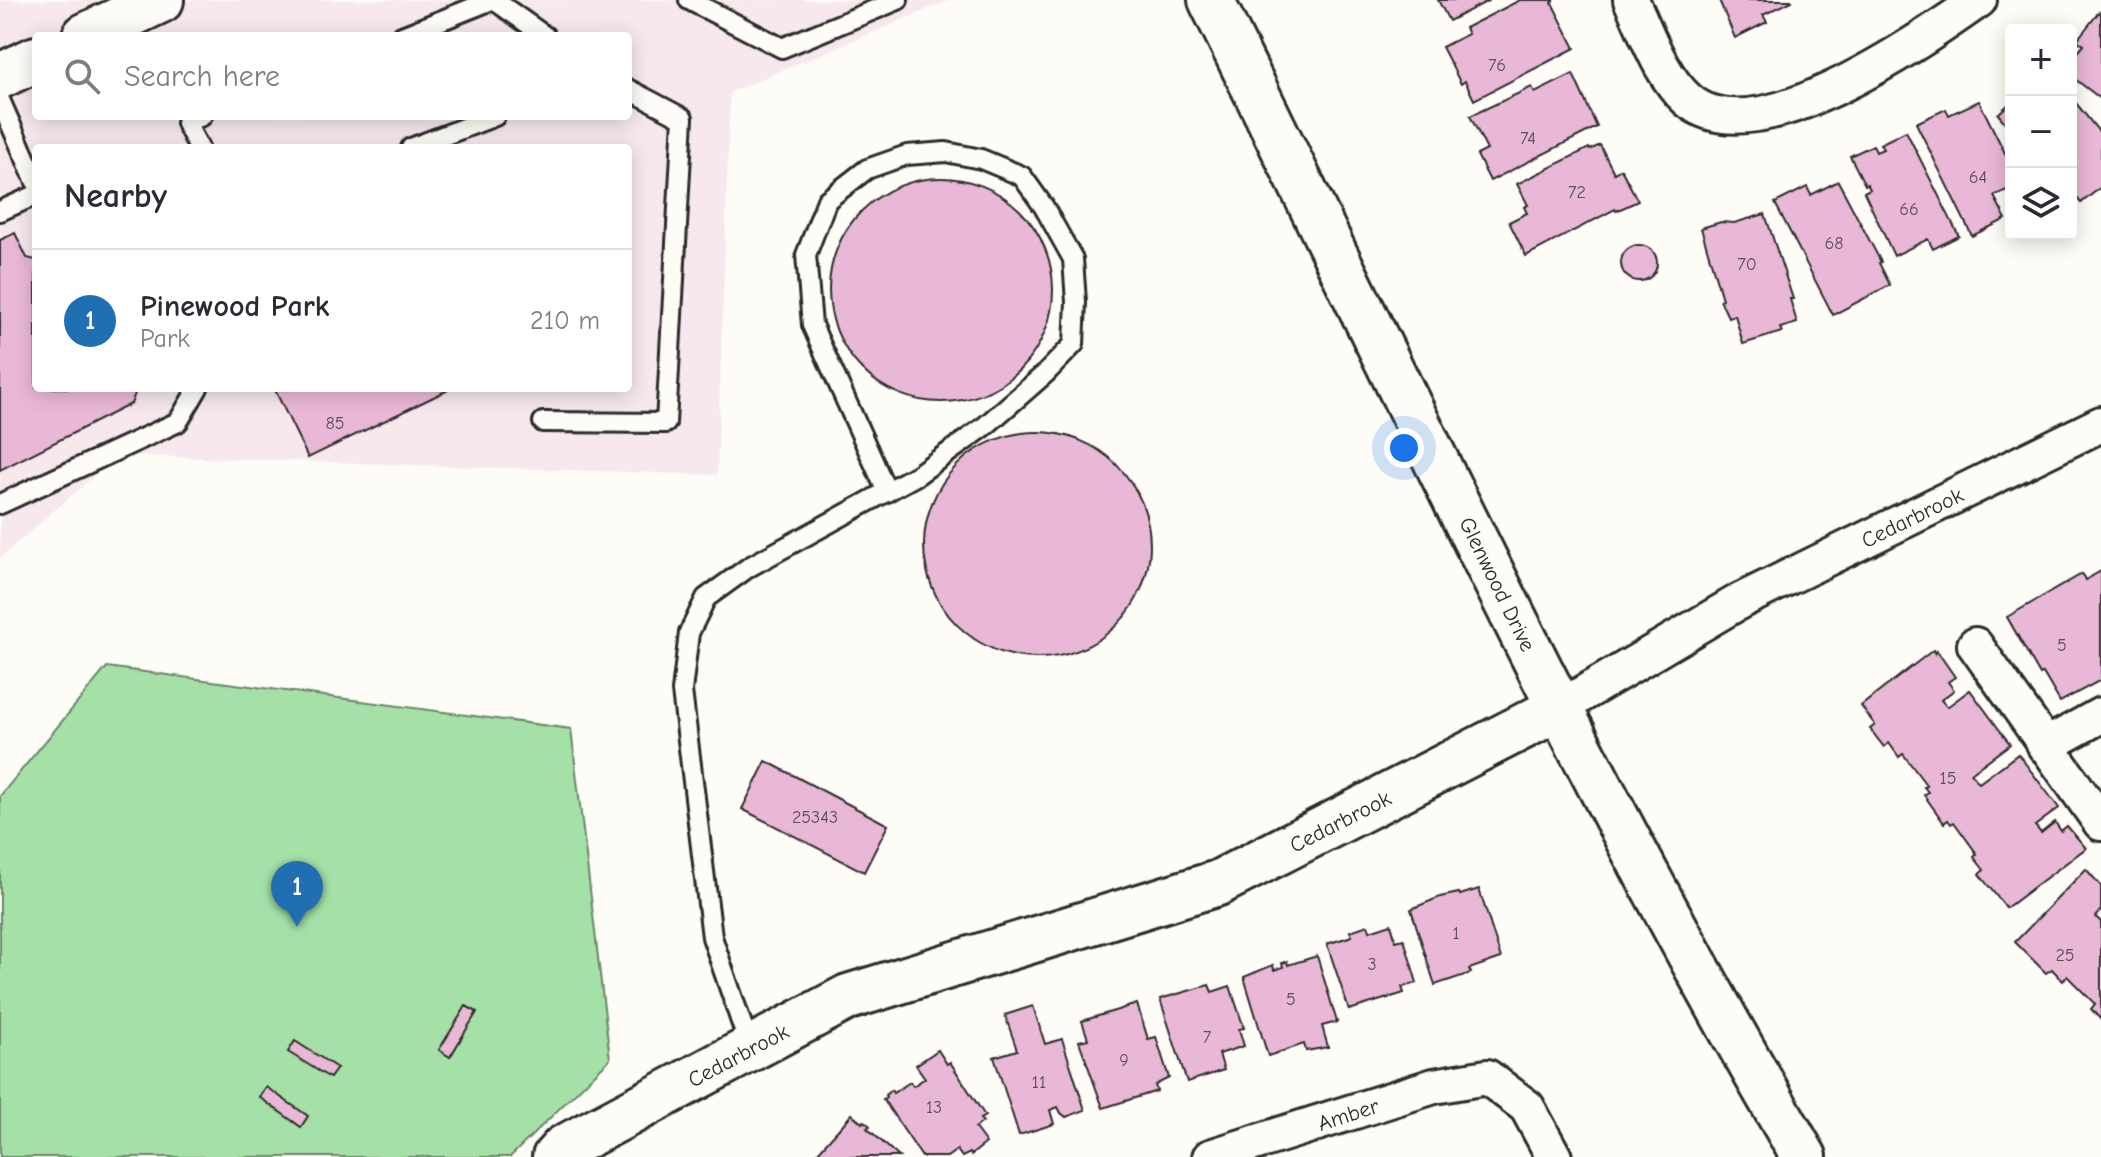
<!DOCTYPE html>
<html lang="en">
<head>
<meta charset="utf-8">
<style>
	:root { --surface:#fff; --page:#f2f2f3; --text:#2b2b33; --muted:#7c7c81; --line:#e1e1e2; --accent:#1f6fb2 }
	body { margin:0; font-family:"Comic Neue",sans-serif; background:var(--page); color:var(--text) }
	.controls { position:absolute; right:24px; top:24px; display:grid; overflow:hidden; border-radius:8px; box-shadow:0 4px 20px #0003 }
	.controls button { width:72px; height:72px; display:grid; place-items:center; padding:0; border:0; border-bottom:2px solid var(--line); background:var(--surface); color:var(--text); font:40px sans-serif }
	.you { position:absolute; left:1404px; top:448px; width:28px; height:28px; margin:-20px; border:6px solid #fff; border-radius:50%; background:#1a73e8; box-shadow:0 0 0 12px #1a73e833 }
	.badge { display:grid; place-items:center; width:52px; height:52px; border-radius:50%; background:var(--accent); color:#fff; font-size:26px; font-weight:700 }
	.pin { position:absolute; translate:-50% -66px; filter:drop-shadow(0 2px 4px #0008) }
	.pin::after { content:''; position:absolute; top:42px; width:28px; height:24px; background:inherit; clip-path:polygon(0 0,100% 0,50% 100%) }
	.list { margin:0; padding:0; list-style:none }
	h2 { display:flex; justify-content:space-between; align-items:center; height:104px; margin:0; padding:0 32px; font-size:34px }
	h2 small { font-size:26px; font-weight:400; color:var(--muted) }
	.list li { display:grid; grid-template-columns:52px 1fr auto; gap:24px; align-items:center; box-sizing:border-box; height:144px; padding:0 32px; border-top:2px solid var(--line) }
	.list b { display:block; font-size:30px; white-space:nowrap }
	.list p { margin:0; font-size:26px; white-space:nowrap; color:var(--muted) }
	.list em { font-size:26px; font-style:normal; color:var(--muted) }
	.icon { flex:none; width:44px; height:44px; fill:none; stroke:currentColor; stroke-width:2; stroke-linecap:round; stroke-linejoin:round }
	.map { position:relative; flex:none; width:2101px; height:1157px; overflow:hidden }
	.search { position:absolute; background:var(--surface); box-shadow:0 4px 20px #0003; left:32px; top:32px; width:600px; height:88px; display:flex; align-items:center; gap:20px; box-sizing:border-box; padding:0 28px; border-radius:8px; color:var(--muted); font-size:30px }
	.panel { position:absolute; background:var(--surface); box-shadow:0 4px 20px #0003; left:32px; top:144px; width:600px; height:248px; border-radius:8px }
	.map>svg:first-child { display:block }
	.built { fill:#f7e8ed; fill-rule:evenodd }
	.green { fill:#a5e0a6; stroke:#688668; stroke-width:2 }
	.building { fill:#eab8d7; stroke:#2b2b2b; stroke-width:2 }
	.lines { fill:none; stroke-linecap:round; stroke-linejoin:round }
	.lane-casing { stroke:#2b2b2b; stroke-width:24 }
	.street-casing { stroke:#2b2b2b; stroke-width:40 }
	.secondary-casing { stroke:#2b2b2b; stroke-width:50 }
	.lane { stroke:#fdfcf7; stroke-width:18 }
	.street { stroke:#fdfcf7; stroke-width:34 }
	.secondary { stroke:#fdfcf7; stroke-width:44 }
	.labels { text-anchor:middle; stroke-width:6; stroke-linejoin:round; paint-order:stroke }
	.number-label { font-size:18px; fill:#5b4e56 }
	.street-label { font-size:22px; fill:#2b2b2b; stroke:#fdfcf7 }
</style>
</head>
<body>
<div class="map">
<svg width="2101" height="1157" viewBox="0 0 2101 1157">
	<rect width="100%" height="100%" fill="#fdfcf7"/>
	<filter id="ink" filterUnits="userSpaceOnUse"><feTurbulence type="fractalNoise" baseFrequency=".0125" numOctaves="2"/><feDisplacementMap in="SourceGraphic" scale="16" xChannelSelector="R" yChannelSelector="G"/><feConvolveMatrix kernelMatrix="1 2 1 2 8 2 1 2 1" color-interpolation-filters="sRGB"/></filter>
	<g filter="url(#ink)">
		<path class="built" d="M0 0H950L730 92 717 475 118 455 0 558ZM36 36H628V116H36ZM36 148H628V388H36Z"/>
		<polygon class="green" points="107,667 571,729 610,1059 510,1157 0,1157 0,796"/>
		<g class="building">
			<polygon points="1438,0 1490,0 1449,21"/>
			<polygon points="1520,0 1554,0 1552,3 1575,48 1474,100 1465,81 1461,84 1442,47 1468,34 1465,28"/>
			<polygon points="1719,0 1791,0 1792,1 1763,15 1767,22 1735,38"/>
			<polygon points="2099,12 2101,14 2101,99 2071,76 2071,61 2084,45 2077,40"/>
			<polygon points="1573,74 1597,127 1490,181 1477,155 1487,150 1470,116 1532,87 1535,93"/>
			<polygon points="2071,97 2101,134 2101,187 2081,203 2071,191"/>
			<polygon points="1979,101 2011,165 2011,188 1994,196 2006,219 1972,236 1916,123 1946,109 1949,115"/>
			<polygon points="2011,102 2011,130 1998,114"/>
			<polygon points="1906,131 1959,236 1933,249 1928,239 1894,256 1864,192 1870,189 1867,184 1865,185 1850,156 1873,145 1876,152 1883,149 1880,144"/>
			<polygon points="1600,145 1614,173 1621,169 1638,201 1616,211 1615,209 1526,256 1509,222 1527,213 1524,207 1528,205 1517,184 1589,148 1590,150"/>
			<circle cx="941" cy="290" r="112"/>
			<polygon points="1838,181 1881,262 1879,263 1890,285 1833,315 1775,203 1807,187 1811,195"/>
			<polygon points="1765,214 1793,299 1790,299 1797,323 1780,328 1782,332 1743,344 1735,315 1728,317 1720,300 1722,299 1701,228 1721,222 1734,223"/>
			<polygon points="15,233 27,258 36,260 36,388 137,388 131,404 0,470 0,240"/>
			<circle cx="1639" cy="263" r="18"/>
			<polygon points="274,388 452,388 308,458"/>
			<circle cx="1037" cy="545" r="113"/>
			<polygon points="2101,571 2101,680 2060,702 2043,673 2040,675 2007,617 2082,574 2085,580"/>
			<polygon points="1933,650 1935,654 1937,651 1955,677 1948,682 1954,690 1941,700 1947,707 1970,690 2010,744 1971,773 1979,783 2018,754 2059,808 2035,826 2041,833 2055,822 2061,831 2067,826 2086,848 2006,908 1979,874 1984,870 1974,857 1977,854 1954,822 1951,824 1948,820 1944,823 1924,795 1928,792 1924,787 1927,786 1903,754 1899,757 1889,743 1884,747 1870,729 1875,725 1861,706"/>
			<polygon points="766,761 888,825 864,872 742,809"/>
			<polygon points="2086,869 2101,886 2101,911 2096,917 2101,922 2101,1020 2091,1009 2095,1004 2067,976 2063,981 2052,969 2046,973 2015,942"/>
			<polygon points="1479,889 1501,958 1469,969 1471,973 1435,985 1411,909 1440,897 1459,893 1460,895"/>
			<polygon points="1391,924 1396,941 1404,939 1417,983 1402,987 1404,993 1349,1010 1327,944 1352,936 1350,931 1368,925 1370,931"/>
			<polygon points="1317,956 1337,1022 1322,1026 1328,1047 1306,1051 1304,1044 1268,1056 1244,977 1273,965 1274,970 1283,967 1282,963 1287,961 1288,965"/>
			<polygon points="1209,985 1212,992 1230,986 1244,1028 1239,1029 1244,1046 1219,1054 1224,1070 1187,1082 1160,999"/>
			<polygon points="1137,1004 1148,1039 1156,1037 1169,1078 1155,1085 1157,1091 1103,1108 1079,1041 1088,1039 1082,1021"/>
			<polygon points="466,1006 477,1012 450,1057 439,1050"/>
			<polygon points="1033,1006 1045,1044 1062,1039 1085,1110 1066,1117 1061,1113 1058,1107 1050,1110 1054,1124 1019,1135 994,1057 1017,1050 1005,1015"/>
			<polygon points="295,1041 337,1068 330,1078 288,1052"/>
			<polygon points="938,1050 947,1064 950,1062 985,1116 980,1119 983,1122 975,1128 986,1143 971,1155 970,1153 962,1157 957,1150 947,1157 922,1157 883,1099 886,1097 885,1095 891,1090 893,1093 910,1082 913,1086 925,1078 916,1065"/>
			<polygon points="266,1087 308,1116 301,1127 259,1097"/>
			<polygon points="852,1114 862,1123 864,1121 870,1126 867,1128 899,1157 823,1157 818,1152"/>
		</g>
		<g class="lines">
			<g class="lane-casing">
				<g id="lane">
					<polyline points="494,0 545,36"/>
					<polyline points="689,0 782,48 898,0"/>
					<polyline points="402,36 492,0"/>
					<polyline points="0,100 36,182"/>
					<polyline points="199,148 186,123 202,116"/>
					<polyline points="411,148 495,116"/>
					<polyline points="0,211 36,195"/>
					<polyline points="543,422 666,423 683,118 628,89"/>
					<polyline points="0,504 178,422 198,388"/>
					<polyline points="750,1048 712,937 682,691 689,633 706,598 749,567 917,475 984,427 1046,373 1074,344 1076,302 1073,259 1044,207 1022,176 981,159 946,152 907,155 867,169 827,200 806,255 812,325 887,492"/>
				</g>
			</g>
			<g class="street-casing">
				<g id="street">
					<path d="M1631 0C1647 33 1660 75 1688 100 1755 158 1922 40 1979 0"/>
					<polyline points="1975,645 2101,823"/>
					<polyline points="1559,708 1740,601 2101,424"/>
					<polyline points="2045,746 2101,715"/>
					<polyline points="1210,1157 1434,1086 1487,1077 1527,1107 1554,1157"/>
				</g>
			</g>
			<g class="secondary-casing">
				<g id="secondary">
					<path d="M1211 0C1402 389 1585 783 1804 1157"/>
					<polyline points="85,36 161,0"/>
					<polyline points="0,76 36,59"/>
					<polyline points="555,1157 563,1148 848,997 1218,883 1559,708"/>
				</g>
			</g>
			<use href="#lane" class="lane"/>
			<use href="#street" class="street"/>
			<use href="#secondary" class="secondary"/>
		</g>
	</g>
	<g class="labels">
		<g class="number-label">
			<text x="1497" y="71">76</text>
			<text x="1528" y="144">74</text>
			<text x="1978" y="183">64</text>
			<text x="1577" y="198">72</text>
			<text x="1909" y="215">66</text>
			<text x="1834" y="249">68</text>
			<text x="1747" y="270">70</text>
			<text x="335" y="429">85</text>
			<text x="2062" y="651">5</text>
			<text x="1948" y="784">15</text>
			<text x="815" y="823">25343</text>
			<text x="1456" y="939">1</text>
			<text x="2065" y="961">25</text>
			<text x="1372" y="970">3</text>
			<text x="1291" y="1005">5</text>
			<text x="1207" y="1043">7</text>
			<text x="1124" y="1066">9</text>
			<text x="1039" y="1088">11</text>
			<text x="934" y="1113">13</text>
		</g>
		<g class="street-label">
			<text transform="translate(1912 517) rotate(-26)" y="8">Cedarbrook</text>
			<text transform="translate(1498 584) rotate(64)" y="8">Glenwood Drive</text>
			<text transform="translate(1340 821) rotate(-27)" y="8">Cedarbrook</text>
			<text transform="translate(738 1055) rotate(-28)" y="8">Cedarbrook</text>
			<text transform="translate(1348 1114) rotate(-18)" y="8">Amber</text>
		</g>
	</g>
</svg>
<div class="controls">
<button>+</button>
<button>−</button>
<button><svg class="icon" aria-label="layers" viewBox="0 0 24 24"><path d="M12 4l9 5-9 5-9-5zM3 14l9 5 9-5"/></svg></button>
</div>
<div class="you"></div>
<div class="pin badge" style="left:297px;top:927px">1</div>
<div class="search"><svg class="icon" aria-label="search" viewBox="0 0 24 24"><circle cx="10" cy="10" r="6"/><path d="M15 15l6 6"/></svg>Search here</div>
<section class="panel">
<h2>Nearby<small></small></h2>
<ul class="list">
<li><span class="badge">1</span><div><b>Pinewood Park</b><p>Park</p></div><em>210 m</em></li>
</ul>
</section>
</div>
</body>
</html>
